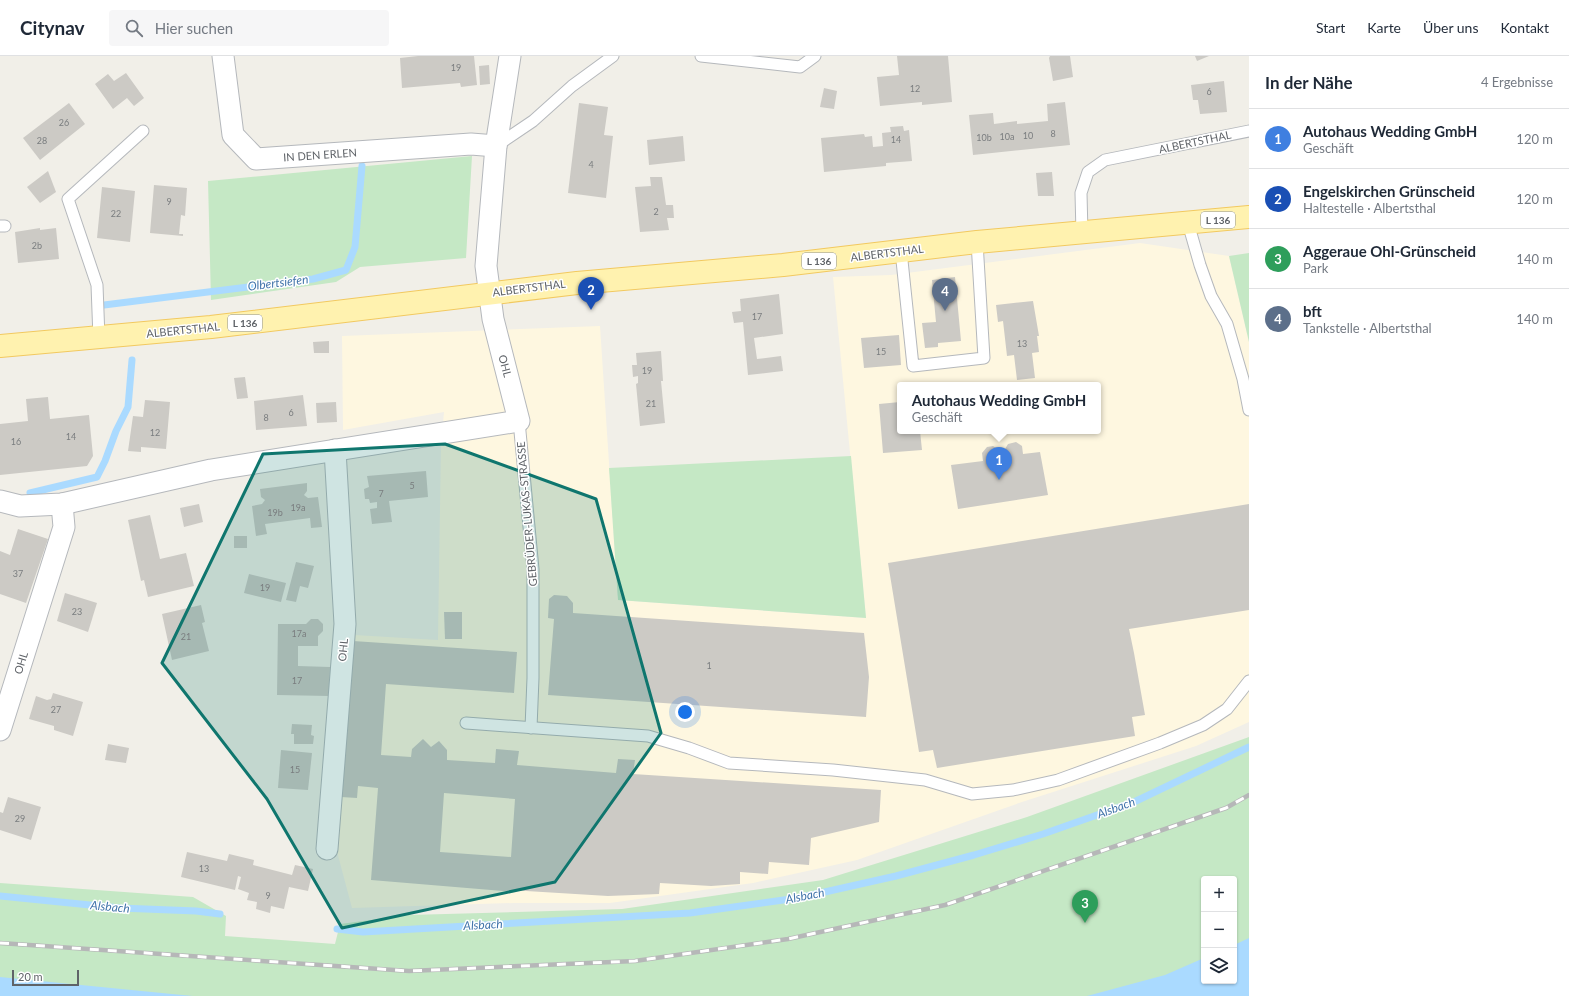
<!DOCTYPE html>
<html lang="de">
<head>
<meta charset="utf-8">
<style>
	:root { --surface:#fff; --page:#f6f6f7; --text:#1f2937; --muted:#747a83; --line:#e0e1e3; --accent:#ea4335 }
	body { margin:0; font-family:Lato,sans-serif; background:var(--page); color:var(--text) }
	.controls { position:absolute; right:12px; bottom:12px; display:grid; overflow:hidden; border-radius:4px; box-shadow:0 1px 3px #0004 }
	.controls button { width:36px; height:36px; display:grid; place-items:center; padding:0; border:0; border-bottom:1px solid var(--line); background:var(--surface); color:var(--text); font:20px sans-serif }
	.scale { position:absolute; left:12px; bottom:10px; width:67px; box-sizing:border-box; padding-left:4px; border:2px solid #5f6368; border-top:0; font-size:11px; line-height:14px; white-space:nowrap; color:#5f6368; -webkit-text-stroke:3px #fff; paint-order:stroke }
	.you { position:absolute; left:685px; top:656px; width:14px; height:14px; margin:-10px; border:3px solid #fff; border-radius:50%; background:#1a73e8; box-shadow:0 0 0 6px #1a73e833 }
	.badge { display:grid; place-items:center; width:26px; height:26px; border-radius:50%; background:var(--accent); color:#fff; font-size:13px; font-weight:700 }
	.pin { position:absolute; translate:-50% -33px; filter:drop-shadow(0 1px 2px #0008) }
	.pin::after { content:''; position:absolute; top:21px; width:14px; height:12px; background:inherit; clip-path:polygon(0 0,100% 0,50% 100%) }
	.popup { position:absolute; left:897px; top:326px; width:204px; height:52px; box-sizing:border-box; display:grid; place-content:center; border-radius:4px; background:var(--surface); filter:drop-shadow(0 1px 3px #0005); font-size:13px; white-space:nowrap; color:var(--muted) }
	.popup b { font-size:15px; color:var(--text) }
	.popup::after { content:''; position:absolute; left:50%; top:100%; margin-left:-8px; border:8px solid transparent; border-top-color:var(--surface) }
	.list { margin:0; padding:0; list-style:none }
	h2 { display:flex; justify-content:space-between; align-items:center; height:52px; margin:0; padding:0 16px; font-size:17px }
	h2 small { font-size:13px; font-weight:400; color:var(--muted) }
	.list li { display:grid; grid-template-columns:26px 1fr auto; gap:12px; align-items:center; box-sizing:border-box; height:60px; padding:0 16px; border-top:1px solid var(--line) }
	.list b { display:block; font-size:15px; white-space:nowrap }
	.list p { margin:0; font-size:13px; white-space:nowrap; color:var(--muted) }
	.list em { font-size:13px; font-style:normal; color:var(--muted) }
	.icon { flex:none; width:22px; height:22px; fill:none; stroke:currentColor; stroke-width:2; stroke-linecap:round; stroke-linejoin:round }
	.map { position:relative; flex:none; width:1249px; height:940px; overflow:hidden }
	header { display:flex; align-items:center; gap:24px; box-sizing:border-box; height:56px; padding:0 20px; background:var(--surface); border-bottom:1px solid var(--line) }
	header strong { font-size:19px }
	nav { display:flex; gap:22px; margin-inline-start:auto; font-size:14px }
	.search { width:280px; height:36px; background:var(--page); display:flex; align-items:center; gap:10px; box-sizing:border-box; padding:0 14px; border-radius:4px; color:var(--muted); font-size:15px }
	main { display:flex }
	aside { flex:1; background:var(--surface) }
	.map>svg:first-child { display:block }
	.commercial { fill:#fef7e0; fill-rule:evenodd }
	.green { fill:#c5e8c5; fill-rule:evenodd }
	.water { fill:#aadaff }
	.lines { fill:none; stroke-linecap:round; stroke-linejoin:round }
	.stream { stroke:#aadaff; stroke-width:7 }
	.building { fill:#cccac5; fill-rule:evenodd }
	.service-casing { stroke:#b5b8bc; stroke-width:13 }
	.minor-casing { stroke:#b5b8bc; stroke-width:23 }
	.primary-casing { stroke:#f2c960; stroke-width:24 }
	.service { stroke:#fff; stroke-width:11 }
	.minor { stroke:#fff; stroke-width:21 }
	.primary { stroke:#fff2af; stroke-width:22 }
	.rail-casing { stroke:#b6b7b8; stroke-width:4.5 }
	.rail { stroke:#fff; stroke-width:3; stroke-dasharray:9; stroke-linecap:butt }
	.marked { fill:#0f766e; fill-opacity:0.2; stroke:#0f766e; stroke-width:3; stroke-linejoin:round }
	.labels { text-anchor:middle; stroke-width:3; stroke-linejoin:round; paint-order:stroke }
	.number-label { font-size:9px; fill:#7a7d7f }
	.shield { fill:#fff; stroke:#8f9295; stroke-width:1 }
	.shield-label { font-size:10px; font-weight:bold; fill:#5f6368 }
	.street-label { font-size:11px; fill:#5f6368; stroke:#fff }
	.water-label { font-size:12px; font-style:italic; fill:#4174aa; stroke:#fff }
</style>
</head>
<body>
<header>
<strong>Citynav</strong>
<div class="search"><svg class="icon" aria-label="search" viewBox="0 0 24 24"><circle cx="10" cy="10" r="6"/><path d="M15 15l6 6"/></svg>Hier suchen</div>
<nav><a>Start</a><a>Karte</a><a>Über uns</a><a>Kontakt</a></nav>
</header>
<main>
<div class="map">
<svg width="1249" height="940" viewBox="0 0 1249 940">
	<rect width="100%" height="100%" fill="#f1efe8"/>
	<path class="commercial" d="M1140 187 1229 200 1249 286V666L1196 690 1022 746 857 804 753 827 610 847H514L352 852 335 788 354 579 438 584 441 388 444 356 343 374 342 280 600 270 618 544 866 562 833 221 891 219ZM900 329H1098V375H900Z"/>
	<g class="green">
		<polygon points="472,100 466,202 360,211 336,226 211,244 208,125"/>
		<polygon points="1249,197 1249,286 1229,200"/>
		<polygon points="851,400 866,562 618,544 609,412"/>
		<path d="M1249 681V940H0V827L193 841 226 860 225 880 335 888 340 868 409 859 622 853 823 824 1027 761ZM1204 823H1234V925H1204Z"/>
	</g>
	<g class="water">
		<polygon points="1249,882 1249,940 1087,940 1165,919 1204,902 1204,925 1234,925 1234,889"/>
		<polygon points="0,921 172,938 193,940 0,940"/>
	</g>
	<g class="lines">
		<g class="stream">
			<polyline points="104,249 313,223 346,214 355,191 362,110"/>
			<polyline points="30,437 97,421 105,405 116,375 128,351 132,304"/>
			<polyline points="0,840 120,852 196,855 220,858"/>
			<polyline points="337,873 363,876 690,857 798,842 896,820 974,799 1043,778 1134,746 1249,691"/>
		</g>
	</g>
	<g class="building">
		<polygon points="418,0 474,0 477,29 461,31 460,27 402,32 400,2"/>
		<polygon points="897,0 948,0 952,46 922,49 922,46 880,50 877,21 899,19"/>
		<polygon points="1050,0 1070,0 1073,21 1053,25 1049,2"/>
		<polygon points="1195,0 1209,0 1197,5"/>
		<polygon points="489,9 490,28 480,29 479,10"/>
		<polygon points="126,17 144,42 134,50 127,42 113,53 95,28 108,18 114,25"/>
		<polygon points="1224,25 1227,56 1200,58 1198,44 1193,44 1191,29"/>
		<polygon points="824,32 837,35 834,53 820,51"/>
		<polygon points="1065,46 1070,89 973,99 969,59 993,57 994,68 1017,65 1017,68 1048,65 1047,48"/>
		<polygon points="69,47 85,68 40,104 23,82"/>
		<polygon points="579,47 608,51 604,79 613,80 606,142 568,137"/>
		<polygon points="903,70 904,75 909,74 912,105 886,107 886,110 824,116 821,82 864,78 865,81 872,80 873,91 883,90 882,77 891,76 890,71"/>
		<polygon points="683,80 685,105 649,109 647,84"/>
		<polygon points="48,115 56,136 40,147 27,131"/>
		<polygon points="1052,116 1054,140 1038,140 1036,117"/>
		<polygon points="650,121 662,121 666,149 673,149 674,162 667,162 669,174 640,176 635,131 651,130"/>
		<polygon points="154,129 187,132 185,160 181,159 179,178 183,178 183,180 150,177"/>
		<polygon points="102,131 135,135 130,186 97,182"/>
		<polygon points="40,172 40,174 56,172 59,203 18,207 15,176"/>
		<polygon points="955,221 961,285 938,287 938,291 925,292 922,267 936,266 932,224"/>
		<polygon points="779,238 783,278 754,282 757,303 781,300 783,315 748,319 743,266 734,267 732,256 741,255 740,243"/>
		<polygon points="1033,245 1039,280 1037,280 1039,296 1032,297 1035,322 1017,324 1014,299 1007,300 1003,265 998,266 996,249"/>
		<polygon points="899,279 901,309 864,312 861,282"/>
		<polygon points="329,285 329,297 314,297 313,286"/>
		<polygon points="661,295 663,325 661,325 665,367 640,370 636,328 638,327 638,320 633,321 632,309 637,309 636,297"/>
		<polygon points="245,321 248,342 237,343 234,322"/>
		<polygon points="303,339 307,370 256,374 254,345"/>
		<polygon points="48,341 50,363 89,359 93,400 87,410 0,419 0,368 28,365 26,343"/>
		<polygon points="145,344 170,346 166,393 141,391 141,396 128,395 133,360 143,361"/>
		<polygon points="336,346 337,366 317,367 316,347"/>
		<polygon points="900,346 900,375 920,375 922,394 883,397 879,348"/>
		<polygon points="1016,386 1022,390 1023,398 1040,396 1048,439 958,453 951,409 983,405 982,397 987,391 993,390 998,393 998,394 1005,393 1008,388"/>
		<polygon points="426,415 428,441 389,445 392,466 372,468 370,453 377,452 377,446 370,447 369,443 365,443 364,433 369,431 367,420"/>
		<polygon points="307,427 307,435 304,439 308,442 318,441 322,471 311,472 310,462 265,468 267,478 256,480 252,450 262,448 265,444 261,441 260,433"/>
		<polygon points="199,448 203,466 184,471 180,452"/>
		<polygon points="1249,448 1249,554 1129,573 1134,597 1145,659 1132,661 1135,680 937,712 933,694 919,696 888,507"/>
		<polygon points="150,459 160,503 186,497 194,530 148,541 144,524 141,525 128,464"/>
		<polygon points="18,473 48,483 26,547 0,538 0,495 10,499"/>
		<rect x="234" y="480" width="13" height="12"/>
		<polygon points="296,506 314,510 308,532 300,530 296,546 286,544"/>
		<polygon points="249,518 286,527 281,546 244,537"/>
		<polygon points="65,537 97,547 88,576 57,565"/>
		<polygon points="554,539 567,540 573,547 573,557 864,577 869,621 866,661 548,639 554,563 548,562 549,543"/>
		<polygon points="201,549 205,566 202,567 209,595 172,604 162,558"/>
		<polygon points="444,556 462,556 462,583 445,583"/>
		<polygon points="311,563 318,563 323,568 323,575 318,580 318,590 298,590 298,610 330,611 329,640 277,639 278,568 306,568"/>
		<path d="M353 585 517 596 514 637 386 628 381 699 411 701 412 693 423 683 431 691 439 685 447 694V704L495 707 496 693 519 695 517 709 616 717 618 703 635 704 633 718 881 734 879 766 811 782 809 809 769 806 768 818 740 816V828L711 830 660 827 659 838 608 840 510 834V835H503L371 824 378 732 358 730 357 742 341 741ZM444 737 515 743 511 801 440 796Z"/>
		<polygon points="53,637 83,646 73,680 54,674 54,670 29,663 36,640 47,644 51,643"/>
		<polygon points="292,668 312,669 311,679 314,680 313,688 294,688 294,678 291,678"/>
		<polygon points="108,688 129,692 126,707 105,704"/>
		<polygon points="281,694 312,697 308,734 278,732"/>
		<polygon points="8,741 41,751 31,784 0,774 0,756 3,757"/>
		<polygon points="187,796 227,805 229,798 254,804 253,809 292,819 295,809 313,813 308,835 289,831 284,853 271,850 270,857 256,853 257,846 247,844 249,837 238,833 241,821 238,820 235,834 181,821"/>
	</g>
	<g class="lines">
		<g class="service-casing">
			<g id="service">
				<polyline points="701,0 800,11 815,0"/>
				<polyline points="496,90 533,65 572,30 613,0"/>
				<polyline points="1188,167 1200,209 1211,240 1227,268 1243,323 1249,354"/>
				<polyline points="0,170 5,170"/>
				<polyline points="1082,178 1081,137 1088,116 1105,104 1249,75"/>
				<polyline points="901,195 913,310 984,302 977,186"/>
				<polyline points="99,282 97,229 68,143 143,75"/>
				<polyline points="519,365 533,513 533,622 531,672"/>
				<polyline points="466,667 648,680 689,692 729,707 833,714 925,724 972,738 1013,734 1058,724 1160,687 1203,669 1227,653 1249,625"/>
			</g>
		</g>
		<g class="minor-casing">
			<g id="minor">
				<polyline points="223,0 233,79 256,103 471,88 496,90"/>
				<polyline points="0,445 20,450 62,448 211,414 519,365 493,263 486,210 496,90 510,0"/>
				<polyline points="0,674 64,471 62,448"/>
				<polyline points="327,793 345,568 335,394"/>
			</g>
		</g>
		<g class="primary-casing">
			<polyline id="primary" points="0,290 211,271 577,227 783,209 977,186 1249,161"/>
		</g>
		<use href="#service" class="service"/>
		<use href="#minor" class="minor"/>
		<use href="#primary" class="primary"/>
		<g class="rail-casing">
			<polyline id="rail" points="0,887 409,915 635,905 788,883 945,849 1226,752 1249,739"/>
		</g>
		<use href="#rail" class="rail"/>
	</g>
	<path class="marked" d="M445 388 596 443 661 677 555 826 342 872 267 743 162 607 263 398Z"/>
	<g class="labels">
		<g class="number-label">
			<text x="456" y="15">19</text>
			<text x="915" y="36">12</text>
			<text x="1209" y="39">6</text>
			<text x="64" y="70">26</text>
			<text x="1053" y="81">8</text>
			<text x="1028" y="83">10</text>
			<text x="1007" y="84">10a</text>
			<text x="984" y="85">10b</text>
			<text x="896" y="87">14</text>
			<text x="42" y="88">28</text>
			<text x="591" y="112">4</text>
			<text x="169" y="149">9</text>
			<text x="656" y="159">2</text>
			<text x="116" y="161">22</text>
			<text x="37" y="193">2b</text>
			<text x="757" y="264">17</text>
			<text x="1022" y="291">13</text>
			<text x="881" y="299">15</text>
			<text x="647" y="318">19</text>
			<text x="651" y="351">21</text>
			<text x="291" y="360">6</text>
			<text x="266" y="365">8</text>
			<text x="155" y="380">12</text>
			<text x="71" y="384">14</text>
			<text x="16" y="389">16</text>
			<text x="412" y="433">5</text>
			<text x="381" y="441">7</text>
			<text x="298" y="455">19a</text>
			<text x="275" y="460">19b</text>
			<text x="18" y="521">37</text>
			<text x="265" y="535">19</text>
			<text x="77" y="559">23</text>
			<text x="299" y="581">17a</text>
			<text x="186" y="584">21</text>
			<text x="709" y="613">1</text>
			<text x="297" y="628">17</text>
			<text x="56" y="657">27</text>
			<text x="295" y="717">15</text>
			<text x="20" y="766">29</text>
			<text x="204" y="816">13</text>
			<text x="268" y="843">9</text>
		</g>
		<g class="shield">
			<rect x="1201" y="156" width="34" height="16" rx="3"/>
			<rect x="802" y="197" width="34" height="16" rx="3"/>
			<rect x="228" y="259" width="34" height="16" rx="3"/>
		</g>
		<g class="shield-label">
			<text x="1218" y="168">L 136</text>
			<text x="819" y="209">L 136</text>
			<text x="245" y="271">L 136</text>
		</g>
		<g class="street-label">
			<text transform="translate(1195 86) rotate(-12)" y="4">ALBERTSTHAL</text>
			<text transform="translate(320 99) rotate(-4)" y="4">IN DEN ERLEN</text>
			<text transform="translate(887 197) rotate(-7)" y="4">ALBERTSTHAL</text>
			<text transform="translate(529 232) rotate(-7)" y="4">ALBERTSTHAL</text>
			<text transform="translate(183 274) rotate(-6)" y="4">ALBERTSTHAL</text>
			<text transform="translate(505 310) rotate(75)" y="4">OHL</text>
			<text transform="translate(527 458) rotate(-95)" y="4">GEBRÜDER-LUKAS-STRASSE</text>
			<text transform="translate(343 594) rotate(-85)" y="4">OHL</text>
			<text transform="translate(21 607) rotate(-73)" y="4">OHL</text>
		</g>
		<g class="water-label">
			<text transform="translate(278 227) rotate(-7)" y="4">Olbertsiefen</text>
			<text transform="translate(1116 752) rotate(-20)" y="4">Alsbach</text>
			<text transform="translate(805 840) rotate(-11)" y="4">Alsbach</text>
			<text transform="translate(110 851) rotate(5)" y="4">Alsbach</text>
			<text transform="translate(483 869) rotate(-3)" y="4">Alsbach</text>
		</g>
	</g>
</svg>
<div class="controls">
<button>+</button>
<button>−</button>
<button><svg class="icon" aria-label="layers" viewBox="0 0 24 24"><path d="M12 4l9 5-9 5-9-5zM3 14l9 5 9-5"/></svg></button>
</div>
<div class="scale">20 m</div>
<div class="you"></div>
<div class="pin badge" style="left:999px;top:424px;background:#3f7fe0">1</div>
<div class="popup"><b>Autohaus Wedding GmbH</b>Geschäft</div>
<div class="pin badge" style="left:591px;top:254px;background:#1a4fb4">2</div>
<div class="pin badge" style="left:1085px;top:867px;background:#2e9e5b">3</div>
<div class="pin badge" style="left:945px;top:255px;background:#5c6f8a">4</div>
</div>
<aside>
<h2>In der Nähe<small>4 Ergebnisse</small></h2>
<ul class="list">
<li><span class="badge" style="background:#3f7fe0">1</span><div><b>Autohaus Wedding GmbH</b><p>Geschäft</p></div><em>120 m</em></li>
<li><span class="badge" style="background:#1a4fb4">2</span><div><b>Engelskirchen Grünscheid</b><p>Haltestelle · Albertsthal</p></div><em>120 m</em></li>
<li><span class="badge" style="background:#2e9e5b">3</span><div><b>Aggeraue Ohl-Grünscheid</b><p>Park</p></div><em>140 m</em></li>
<li><span class="badge" style="background:#5c6f8a">4</span><div><b>bft</b><p>Tankstelle · Albertsthal</p></div><em>140 m</em></li>
</ul>
</aside>
</main>
</body>
</html>
